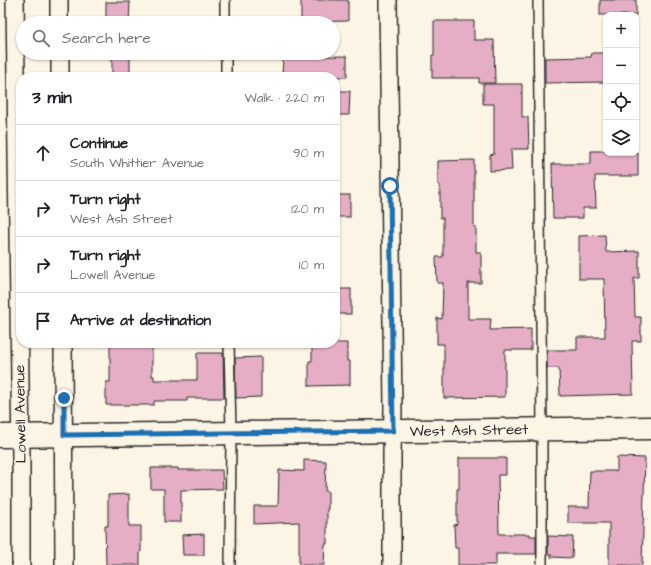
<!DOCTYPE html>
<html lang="en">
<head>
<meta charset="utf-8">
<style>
	:root { --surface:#fff; --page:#f6f6f6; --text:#202124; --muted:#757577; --line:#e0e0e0 }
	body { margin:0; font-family:"Architects Daughter",sans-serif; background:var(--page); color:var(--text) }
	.controls { position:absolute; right:12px; top:12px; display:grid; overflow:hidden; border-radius:8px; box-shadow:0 1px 3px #0004 }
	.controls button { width:36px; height:36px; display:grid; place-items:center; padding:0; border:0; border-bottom:1px solid var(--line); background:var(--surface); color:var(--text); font:20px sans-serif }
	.stop { position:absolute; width:12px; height:12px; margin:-9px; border:3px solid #1f6fb2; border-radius:50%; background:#fff }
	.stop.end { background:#1f6fb2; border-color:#fff; box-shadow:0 1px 4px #0008 }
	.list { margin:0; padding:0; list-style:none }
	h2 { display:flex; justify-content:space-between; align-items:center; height:52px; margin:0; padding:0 16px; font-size:17px }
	h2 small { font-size:13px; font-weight:400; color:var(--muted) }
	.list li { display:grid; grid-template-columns:26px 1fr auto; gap:12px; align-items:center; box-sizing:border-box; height:56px; padding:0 16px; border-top:1px solid var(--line) }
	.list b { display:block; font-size:15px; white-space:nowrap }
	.list p { margin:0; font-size:13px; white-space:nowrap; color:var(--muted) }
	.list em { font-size:13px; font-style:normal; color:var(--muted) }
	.icon { flex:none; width:22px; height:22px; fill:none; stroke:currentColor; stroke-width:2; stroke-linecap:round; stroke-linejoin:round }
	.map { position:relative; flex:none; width:651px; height:565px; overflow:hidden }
	.search { position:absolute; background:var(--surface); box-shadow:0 1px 3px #0004; left:16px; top:16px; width:324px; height:44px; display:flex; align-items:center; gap:10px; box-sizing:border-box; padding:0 14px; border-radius:22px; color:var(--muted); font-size:15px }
	.panel { position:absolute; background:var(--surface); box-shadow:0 1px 3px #0004; left:16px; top:72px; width:324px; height:276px; border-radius:16px }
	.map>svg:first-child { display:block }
	.building { fill:#e5aec5; stroke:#2b2b2b }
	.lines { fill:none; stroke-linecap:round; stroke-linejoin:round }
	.lane-casing { stroke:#2b2b2b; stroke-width:12 }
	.street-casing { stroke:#2b2b2b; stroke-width:20 }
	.secondary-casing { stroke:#2b2b2b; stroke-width:25 }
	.lane { stroke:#fcf5e5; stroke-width:9 }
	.street { stroke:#fcf5e5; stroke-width:17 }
	.secondary { stroke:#fcf5e5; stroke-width:22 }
	.route { stroke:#1f6fb2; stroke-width:5 }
	.labels { text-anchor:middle; stroke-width:3; stroke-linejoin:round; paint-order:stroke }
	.street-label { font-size:15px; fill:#2b2b2b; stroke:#fcf5e5 }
</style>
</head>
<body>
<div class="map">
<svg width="651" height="565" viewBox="0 0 651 565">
	<rect width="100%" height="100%" fill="#fcf5e5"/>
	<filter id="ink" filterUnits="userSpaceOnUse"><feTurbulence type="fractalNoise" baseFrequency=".025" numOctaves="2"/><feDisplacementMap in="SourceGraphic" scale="8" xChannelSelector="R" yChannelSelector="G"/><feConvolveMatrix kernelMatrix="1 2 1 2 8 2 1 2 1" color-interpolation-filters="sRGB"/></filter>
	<g filter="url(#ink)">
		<g class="building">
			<polygon points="301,0 348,0 348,21 301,22"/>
			<rect x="600" y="0" width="36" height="15"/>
			<polygon points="106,2 130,2 129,23 106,23"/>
			<polygon points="434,21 474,21 474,40 494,40 495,83 479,83 479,78 432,78 432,55 434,55"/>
			<rect x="112" y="53" width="18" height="24"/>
			<polygon points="592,53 606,53 606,82 545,83 545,58 591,57"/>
			<polygon points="347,56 347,77 282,77 283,57"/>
			<polygon points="483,84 522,84 522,117 528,117 529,149 511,149 512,170 490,171 490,155 494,154 494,104 483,104"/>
			<polygon points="335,91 350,91 349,115 335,115"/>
			<polygon points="591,151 606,151 606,153 638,153 638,176 595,176 596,208 583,208 583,218 553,218 552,164 591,164"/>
			<polygon points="474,160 474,227 476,227 476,252 481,252 481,283 468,283 468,319 491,319 490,330 531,329 531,350 505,350 505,397 444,398 444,344 437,344 437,318 442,319 443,283 437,283 436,257 443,257 443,218 440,218 440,185 438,185 438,161"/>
			<rect x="335" y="195" width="15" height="22"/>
			<polygon points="605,235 606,252 639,251 639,278 634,278 635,317 641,317 641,341 632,341 633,394 560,396 559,368 547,368 547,350 577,350 577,337 605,337 604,279 579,279 579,236"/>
			<rect x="335" y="289" width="16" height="25"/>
			<polygon points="110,343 152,343 152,376 154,376 154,380 197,380 197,353 223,353 224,398 187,398 187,401 154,401 154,405 106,405 106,382 110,382"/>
			<polygon points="312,343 347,343 347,361 350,361 350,385 309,386 309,361 312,361"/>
			<polygon points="261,357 261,397 236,398 235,358"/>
			<polygon points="617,457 645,458 642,565 609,565 609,523 568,523 568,507 589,507 590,471 617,471"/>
			<polygon points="459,458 506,458 506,475 498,475 499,534 530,534 530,536 536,536 536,554 496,554 496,565 458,565 458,548 455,548 454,525 457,524 457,489 459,489"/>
			<polygon points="304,460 326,461 325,491 328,491 328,509 327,509 327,544 325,544 324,565 299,565 299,522 254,524 254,506 278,506 279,470 304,471"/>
			<polygon points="151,468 178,468 178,470 222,470 223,489 181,490 181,522 164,522 164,489 151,489"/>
			<polygon points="129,494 129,526 141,526 141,552 140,552 140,565 106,565 105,526 108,526 108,495"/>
			<polygon points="204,534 204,555 183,555 182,535"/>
			<polygon points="548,536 573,537 572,558 551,557 551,554 548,554"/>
		</g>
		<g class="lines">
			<g class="lane-casing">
				<g id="lane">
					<polyline points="225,0 225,23"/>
					<polyline points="538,0 542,429 542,565"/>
					<polyline points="226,53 226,77"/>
					<polyline points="229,343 231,433 230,565"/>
				</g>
			</g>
			<g class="street-casing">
				<g id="street">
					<polyline points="15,0 21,458 21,565"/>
					<polyline points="59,0 59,23"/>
					<polyline points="388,0 393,408 392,454 392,565"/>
					<polyline points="60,53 60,77"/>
					<polyline points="63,343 64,565"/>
				</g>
			</g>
			<g class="secondary-casing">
				<polyline id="secondary" points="0,436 651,428"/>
			</g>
			<use href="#lane" class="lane"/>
			<use href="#street" class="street"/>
			<use href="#secondary" class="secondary"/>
		</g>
	</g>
	<g class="lines" filter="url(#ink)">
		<polyline class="route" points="64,398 64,435 393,431 390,186"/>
	</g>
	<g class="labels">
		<g class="street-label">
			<text transform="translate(20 414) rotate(-91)" y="5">Lowell Avenue</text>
			<text transform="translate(469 430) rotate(-1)" y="5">West Ash Street</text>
		</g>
	</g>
</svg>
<div class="controls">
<button>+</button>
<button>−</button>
<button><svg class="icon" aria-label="locate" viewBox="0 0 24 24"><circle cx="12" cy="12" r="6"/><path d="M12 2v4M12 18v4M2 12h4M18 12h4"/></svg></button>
<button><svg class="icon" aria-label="layers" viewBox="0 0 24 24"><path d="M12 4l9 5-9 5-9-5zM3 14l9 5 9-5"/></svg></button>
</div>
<div class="stop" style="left:390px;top:186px"></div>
<div class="stop end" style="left:64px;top:398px"></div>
<div class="search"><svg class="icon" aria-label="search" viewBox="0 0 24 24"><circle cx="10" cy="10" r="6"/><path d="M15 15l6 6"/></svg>Search here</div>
<section class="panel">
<h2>3 min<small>Walk · 220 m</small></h2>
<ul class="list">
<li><svg class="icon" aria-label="ahead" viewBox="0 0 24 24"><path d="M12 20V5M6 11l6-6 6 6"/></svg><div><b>Continue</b><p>South Whittier Avenue</p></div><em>90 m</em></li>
<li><svg class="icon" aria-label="right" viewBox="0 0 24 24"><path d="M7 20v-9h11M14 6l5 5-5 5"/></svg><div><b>Turn right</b><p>West Ash Street</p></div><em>120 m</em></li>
<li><svg class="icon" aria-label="right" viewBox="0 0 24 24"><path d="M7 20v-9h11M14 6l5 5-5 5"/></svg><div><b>Turn right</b><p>Lowell Avenue</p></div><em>10 m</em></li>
<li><svg class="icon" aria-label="arrive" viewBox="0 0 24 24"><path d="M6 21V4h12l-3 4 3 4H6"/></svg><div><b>Arrive at destination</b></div></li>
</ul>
</section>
</div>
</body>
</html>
